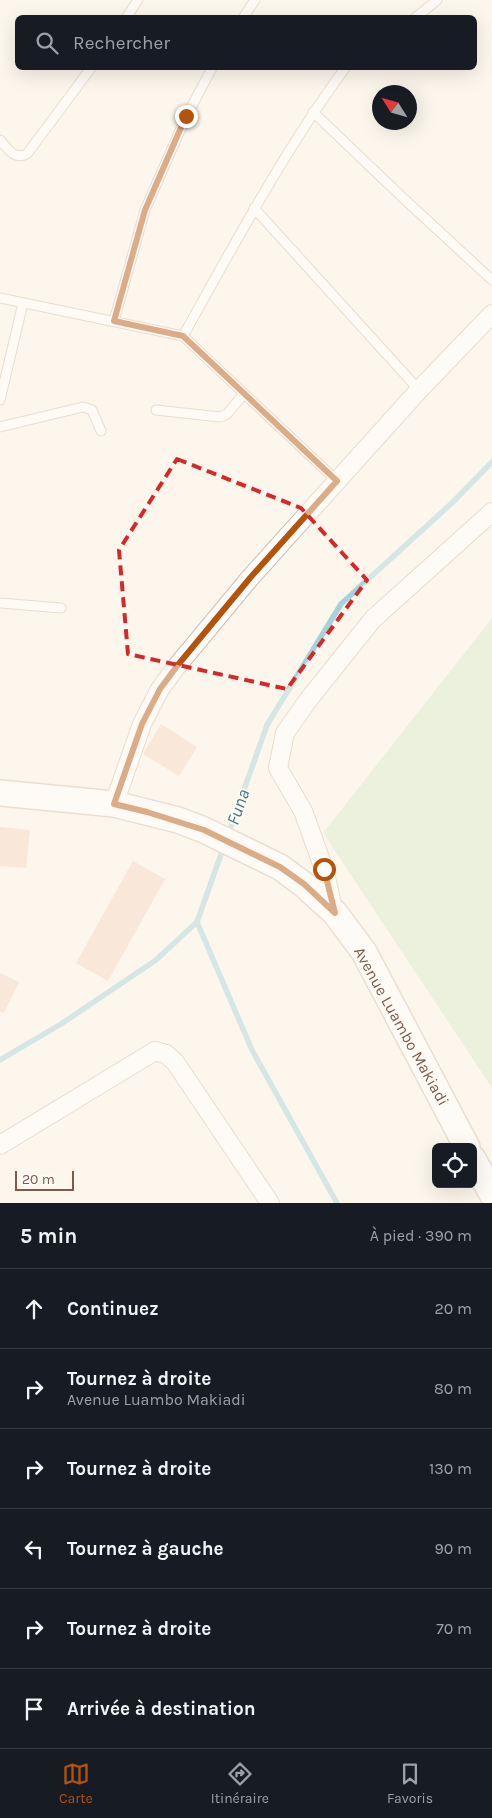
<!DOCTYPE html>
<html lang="fr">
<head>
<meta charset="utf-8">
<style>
	:root { --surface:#171b24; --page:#242831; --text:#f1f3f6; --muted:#9ea1a6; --line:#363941; --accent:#b45309 }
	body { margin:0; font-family:Karla,sans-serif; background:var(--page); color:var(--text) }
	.controls { position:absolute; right:15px; bottom:15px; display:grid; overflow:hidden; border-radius:8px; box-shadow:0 5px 20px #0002 }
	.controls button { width:45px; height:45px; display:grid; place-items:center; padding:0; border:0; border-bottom:1px solid var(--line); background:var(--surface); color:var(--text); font:25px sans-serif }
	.compass { position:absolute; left:372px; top:85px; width:45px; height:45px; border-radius:50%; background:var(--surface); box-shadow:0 5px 20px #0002; rotate:307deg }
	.scale { position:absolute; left:15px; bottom:12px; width:59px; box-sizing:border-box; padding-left:5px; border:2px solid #7a5c4d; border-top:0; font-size:14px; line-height:18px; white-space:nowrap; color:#7a5c4d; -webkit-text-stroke:4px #fffaf3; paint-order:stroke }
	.stop { position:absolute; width:15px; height:15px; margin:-11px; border:4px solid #b45309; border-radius:50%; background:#fff }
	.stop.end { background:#b45309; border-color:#fff; box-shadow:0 1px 5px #0008 }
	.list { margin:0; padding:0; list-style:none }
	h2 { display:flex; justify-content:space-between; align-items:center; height:65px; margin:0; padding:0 20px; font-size:21px }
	h2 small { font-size:16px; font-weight:400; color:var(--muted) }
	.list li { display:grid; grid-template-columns:32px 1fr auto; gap:15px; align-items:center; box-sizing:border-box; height:80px; padding:0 20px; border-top:1px solid var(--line) }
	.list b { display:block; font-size:19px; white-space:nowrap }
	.list p { margin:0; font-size:16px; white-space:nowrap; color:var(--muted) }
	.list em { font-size:16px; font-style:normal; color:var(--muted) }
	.icon { flex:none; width:28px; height:28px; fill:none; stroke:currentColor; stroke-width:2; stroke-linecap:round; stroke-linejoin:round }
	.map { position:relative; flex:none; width:492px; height:1203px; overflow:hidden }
	.search { position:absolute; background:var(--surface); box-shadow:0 5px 20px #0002; left:15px; right:15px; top:15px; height:55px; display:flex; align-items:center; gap:12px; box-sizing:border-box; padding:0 18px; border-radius:8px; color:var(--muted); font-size:19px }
	.sheet { height:545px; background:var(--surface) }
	nav { display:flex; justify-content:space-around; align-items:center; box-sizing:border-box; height:70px; border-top:1px solid var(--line); background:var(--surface); font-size:14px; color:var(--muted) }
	nav a { display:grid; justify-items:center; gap:2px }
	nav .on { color:var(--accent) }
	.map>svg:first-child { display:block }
	.green { fill:#d8ecc9 }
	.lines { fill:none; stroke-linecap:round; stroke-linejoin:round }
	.stream { stroke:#a5d3da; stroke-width:5.5 }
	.building { fill:#f3d5c3 }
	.service-casing { stroke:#d1beb0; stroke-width:11 }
	.minor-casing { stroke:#d1beb0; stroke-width:20 }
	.secondary-casing { stroke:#d6c0b0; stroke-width:28 }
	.service { stroke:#fff; stroke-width:9 }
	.minor { stroke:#fff; stroke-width:18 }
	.secondary { stroke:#fff; stroke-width:25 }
	.route { stroke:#b45309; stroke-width:6 }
	.marked { fill:none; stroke:#d62828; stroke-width:4; stroke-dasharray:10 6; stroke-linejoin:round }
	.labels { text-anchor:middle; stroke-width:4; stroke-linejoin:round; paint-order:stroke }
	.street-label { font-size:16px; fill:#7a5c4d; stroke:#fffaf3 }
	.water-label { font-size:18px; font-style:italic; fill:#437c86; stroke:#fffaf3 }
</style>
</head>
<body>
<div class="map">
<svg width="492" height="1203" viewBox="0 0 492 1203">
	<rect width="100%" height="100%" fill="#fdf6ec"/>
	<polygon class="green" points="492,618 492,1088 323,833"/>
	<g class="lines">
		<g class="stream">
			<polyline points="228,835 267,725 341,604 453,502 492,462"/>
			<polyline points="224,846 197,922 252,1050 337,1203"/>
			<polyline points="0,1060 61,1024 156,960 197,922"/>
		</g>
	</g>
	<g class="building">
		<polygon points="161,724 197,747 179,776 143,754"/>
		<polygon points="0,827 30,830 26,868 0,866"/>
		<polygon points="133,861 165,879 108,981 76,963"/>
		<polygon points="0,973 19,982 4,1013 0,1011"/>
	</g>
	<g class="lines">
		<g class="service-casing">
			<g id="service">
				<polyline points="126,18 138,0"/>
				<polyline points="243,18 255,0"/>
				<polyline points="415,18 437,0"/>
				<polyline points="313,112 402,197 492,280"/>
				<path d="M0 140C8 149 14 160 27 154L91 68"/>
				<polyline points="254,208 419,390"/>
				<polyline points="0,298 183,336 337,481"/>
				<polyline points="114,321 145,210 186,117 212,68"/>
				<path d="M183 336C234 245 283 153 345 68"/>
				<polyline points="0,400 23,303"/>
				<polyline points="156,410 220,417 227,414 243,395"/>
				<polyline points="0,427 83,407 92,410 101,431"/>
				<polyline points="0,603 61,608"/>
			</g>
		</g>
		<g class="minor-casing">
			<g id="minor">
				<polyline points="114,804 142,724 160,689 177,666 250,578 337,481 419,390 492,314"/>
				<polyline points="334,913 324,869 303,811 278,768 285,733 309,699 373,619 492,512"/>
				<polyline points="0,1145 155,1051 166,1054 175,1062 270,1203"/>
			</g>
		</g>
		<g class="secondary-casing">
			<g id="secondary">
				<polyline points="0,793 114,804 178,820 204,830 280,867 303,884 335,913 364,952 467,1147"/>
				<polyline points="473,1159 492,1194"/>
			</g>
		</g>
		<use href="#service" class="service"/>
		<use href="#minor" class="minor"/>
		<use href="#secondary" class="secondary"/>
	</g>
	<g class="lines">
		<polyline class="route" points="186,116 145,210 114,321 183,336 337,481 250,578 177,666 160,689 142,724 114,804 147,812 204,830 280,867 304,884 335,913 324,869"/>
	</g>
	<path d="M0 0H492V1203H0ZM177 459 301 508 367 580 287 689 128 654 119 550Z" fill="#fdf6ec" fill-opacity=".55" fill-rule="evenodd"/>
	<path class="marked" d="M177 459 301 508 367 580 287 689 128 654 119 550Z"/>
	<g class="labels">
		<g class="street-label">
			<text transform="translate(402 1026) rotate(61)" y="6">Avenue Luambo Makiadi</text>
		</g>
		<g class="water-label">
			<text transform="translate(238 807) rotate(-71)" y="6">Funa</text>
		</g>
	</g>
</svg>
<div class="controls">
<button><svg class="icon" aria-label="locate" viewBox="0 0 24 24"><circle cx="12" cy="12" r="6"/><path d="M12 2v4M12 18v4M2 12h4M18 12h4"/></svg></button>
</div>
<svg class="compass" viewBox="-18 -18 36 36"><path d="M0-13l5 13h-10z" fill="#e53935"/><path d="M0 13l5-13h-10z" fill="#9ea1a6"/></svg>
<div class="scale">20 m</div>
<div class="stop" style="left:324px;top:869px"></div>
<div class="stop end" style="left:186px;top:116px"></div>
<div class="search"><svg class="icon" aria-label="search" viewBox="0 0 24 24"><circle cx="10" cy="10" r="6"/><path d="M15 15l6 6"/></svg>Rechercher</div>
</div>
<section class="sheet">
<h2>5 min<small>À pied · 390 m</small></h2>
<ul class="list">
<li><svg class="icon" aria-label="ahead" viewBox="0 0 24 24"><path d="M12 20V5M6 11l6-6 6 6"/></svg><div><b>Continuez</b></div><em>20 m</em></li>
<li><svg class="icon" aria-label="right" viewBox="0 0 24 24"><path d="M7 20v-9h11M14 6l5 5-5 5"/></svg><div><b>Tournez à droite</b><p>Avenue Luambo Makiadi</p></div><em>80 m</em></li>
<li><svg class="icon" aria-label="right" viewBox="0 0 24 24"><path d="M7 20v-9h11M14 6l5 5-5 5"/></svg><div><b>Tournez à droite</b></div><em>130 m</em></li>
<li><svg class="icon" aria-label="left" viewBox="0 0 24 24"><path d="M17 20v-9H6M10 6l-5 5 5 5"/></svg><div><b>Tournez à gauche</b></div><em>90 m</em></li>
<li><svg class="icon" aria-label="right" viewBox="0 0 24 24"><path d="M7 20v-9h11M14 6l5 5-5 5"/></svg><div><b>Tournez à droite</b></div><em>70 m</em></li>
<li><svg class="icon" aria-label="arrive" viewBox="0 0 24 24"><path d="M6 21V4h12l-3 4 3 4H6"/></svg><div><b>Arrivée à destination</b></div></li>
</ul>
</section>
<nav>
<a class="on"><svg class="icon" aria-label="map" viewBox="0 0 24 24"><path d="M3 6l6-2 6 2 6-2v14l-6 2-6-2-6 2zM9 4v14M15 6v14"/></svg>Carte</a>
<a><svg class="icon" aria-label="directions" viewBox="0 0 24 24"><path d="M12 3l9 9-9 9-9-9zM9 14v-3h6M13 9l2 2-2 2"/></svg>Itinéraire</a>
<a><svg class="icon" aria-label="saved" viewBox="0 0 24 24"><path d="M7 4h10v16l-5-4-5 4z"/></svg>Favoris</a>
</nav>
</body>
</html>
